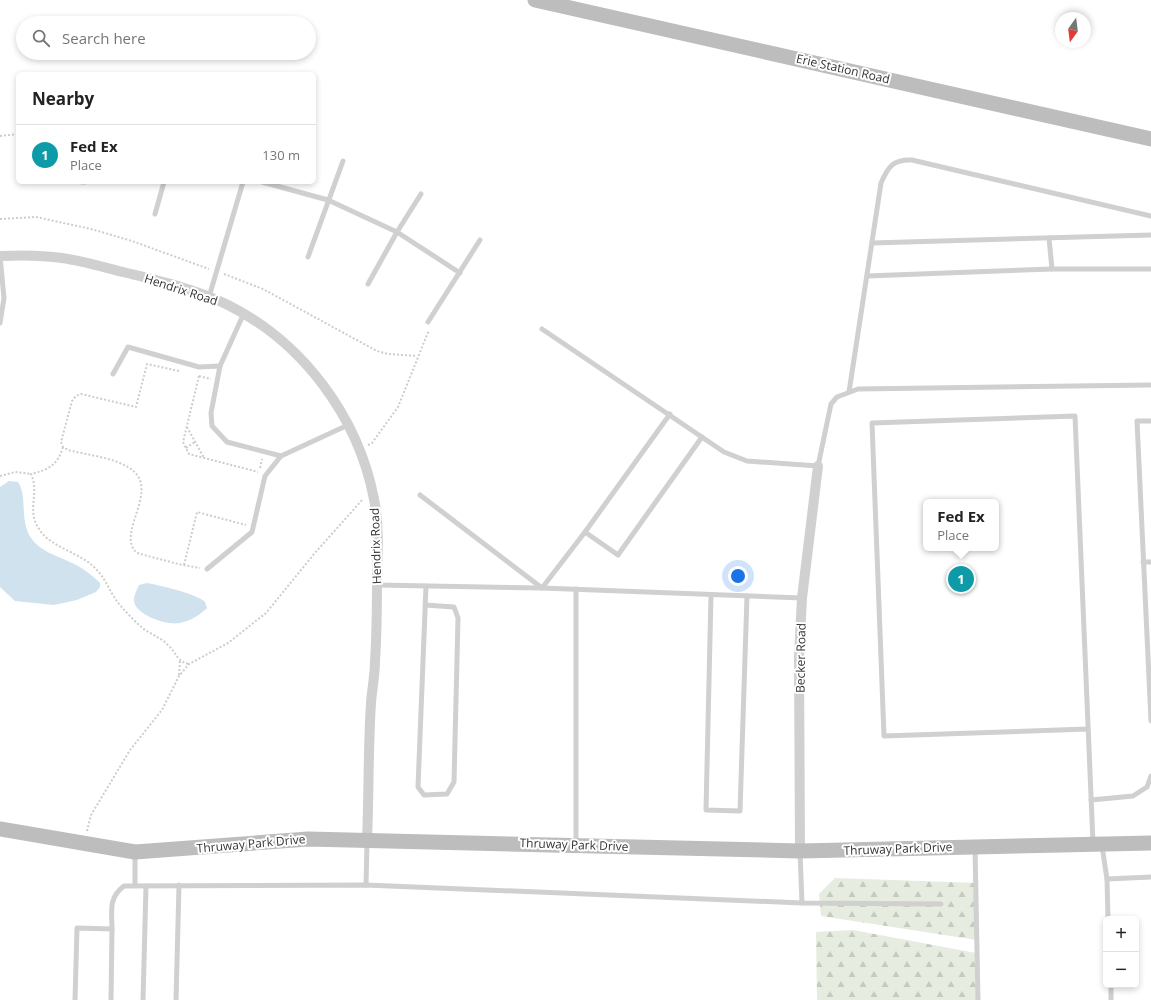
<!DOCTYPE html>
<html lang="en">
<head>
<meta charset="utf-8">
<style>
	:root { --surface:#fff; --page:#f2f2f2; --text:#222; --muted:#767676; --line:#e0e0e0; --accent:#e63946 }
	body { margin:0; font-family:"Open Sans",sans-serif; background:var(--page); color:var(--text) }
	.controls { position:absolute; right:12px; bottom:12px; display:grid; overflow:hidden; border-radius:6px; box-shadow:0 2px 6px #0003 }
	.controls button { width:36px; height:36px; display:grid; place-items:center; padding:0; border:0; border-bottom:1px solid var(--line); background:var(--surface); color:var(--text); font:20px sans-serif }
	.compass { position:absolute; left:1055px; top:12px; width:36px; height:36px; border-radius:50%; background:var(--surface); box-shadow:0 2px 6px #0003; rotate:194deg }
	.you { position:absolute; left:738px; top:576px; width:14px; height:14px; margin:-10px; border:3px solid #fff; border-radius:50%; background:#1a73e8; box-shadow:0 0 0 6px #1a73e833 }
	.badge { display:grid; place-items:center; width:26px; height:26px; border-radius:50%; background:var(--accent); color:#fff; font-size:13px; font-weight:700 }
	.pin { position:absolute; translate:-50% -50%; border:2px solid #fff; box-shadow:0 1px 4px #0006 }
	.popup { position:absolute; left:923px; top:499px; width:76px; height:52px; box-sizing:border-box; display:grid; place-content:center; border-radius:6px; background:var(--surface); filter:drop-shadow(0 1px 3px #0005); font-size:13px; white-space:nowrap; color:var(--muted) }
	.popup b { font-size:15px; color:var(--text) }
	.popup::after { content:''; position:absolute; left:50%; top:100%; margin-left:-8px; border:8px solid transparent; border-top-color:var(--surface) }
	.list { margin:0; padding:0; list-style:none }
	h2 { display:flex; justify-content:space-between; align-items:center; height:52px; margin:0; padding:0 16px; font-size:17px }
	h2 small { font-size:13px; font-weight:400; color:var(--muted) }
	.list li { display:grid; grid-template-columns:26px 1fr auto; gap:12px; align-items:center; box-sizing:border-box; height:60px; padding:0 16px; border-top:1px solid var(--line) }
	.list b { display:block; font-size:15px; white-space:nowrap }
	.list p { margin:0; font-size:13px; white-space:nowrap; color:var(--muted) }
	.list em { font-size:13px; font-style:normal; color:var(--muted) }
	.icon { flex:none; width:22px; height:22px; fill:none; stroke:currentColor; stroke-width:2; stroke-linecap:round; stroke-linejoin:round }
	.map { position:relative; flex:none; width:1151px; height:1000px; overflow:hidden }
	.search { position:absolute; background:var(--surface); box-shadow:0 2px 6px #0003; left:16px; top:16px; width:300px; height:44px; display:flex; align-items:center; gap:10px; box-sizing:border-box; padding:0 14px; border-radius:22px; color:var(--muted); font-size:15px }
	.panel { position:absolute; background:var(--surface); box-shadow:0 2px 6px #0003; left:16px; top:72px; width:300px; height:112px; border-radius:6px }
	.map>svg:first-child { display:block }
	.forest { fill:url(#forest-firs) }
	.water { fill:#cfe2ee }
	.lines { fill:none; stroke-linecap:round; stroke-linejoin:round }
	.path { stroke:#cdcdcd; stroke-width:2; stroke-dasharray:2 2; stroke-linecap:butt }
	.service { stroke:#d0d0d0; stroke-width:5 }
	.minor { stroke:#d0d0d0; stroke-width:10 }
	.secondary { stroke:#bdbdbd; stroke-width:15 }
	.labels { text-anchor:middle; stroke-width:4; stroke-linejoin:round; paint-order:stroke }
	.street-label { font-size:12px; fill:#333; stroke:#fff }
</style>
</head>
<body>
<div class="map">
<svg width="1151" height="1000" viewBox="0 0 1151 1000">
	<defs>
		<pattern id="forest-firs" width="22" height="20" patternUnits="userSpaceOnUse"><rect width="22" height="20" fill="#e6ecdf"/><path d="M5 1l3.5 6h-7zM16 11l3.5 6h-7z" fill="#c6cbc0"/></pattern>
	</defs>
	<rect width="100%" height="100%" fill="#fff"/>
	<g class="forest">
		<polygon points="835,878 978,883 977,940 821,916 819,894"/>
		<polygon points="853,930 976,953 979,1000 817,1000 816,932"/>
	</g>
	<g class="water">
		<path d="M9 481 18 482C28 497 19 520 31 538 43 555 67 558 83 569 89 573 95 578 100 583V587L96 592 77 600 54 605 15 601 0 587V487Z"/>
		<path d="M147 583C158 585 198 594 205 602 206 604 206 606 207 608 200 615 190 621 180 623 168 626 134 615 134 600 134 596 137 589 139 585Z"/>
	</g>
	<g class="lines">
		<g class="path">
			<polyline points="0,136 18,134"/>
			<polyline points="0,219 36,217 91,229 132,241 209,269"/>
			<polyline points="224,274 263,289 377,351 388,354 417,356"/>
			<path d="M179 371 147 364 136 407 81 394 76 396 72 401 61 442 63 447 68 450C87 455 111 457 128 467 164 488 114 533 137 553L178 564 200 568"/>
			<polyline points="199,376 211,379"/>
			<polyline points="199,376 183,442 189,454 258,472"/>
			<polyline points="187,427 204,458"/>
			<polyline points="368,445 372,443 398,407 429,330"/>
			<path d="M63 447C58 465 48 470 31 474 40 493 26 510 39 529 51 548 80 552 96 569 106 579 110 593 119 604 127 613 136 623 145 630 153 635 161 638 168 645 176 652 177 662 189 664"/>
			<polyline points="186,448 195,442"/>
			<polyline points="260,468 262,459"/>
			<polyline points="0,476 15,472 31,474"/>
			<polyline points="184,565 197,512 246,525"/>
			<polyline points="179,675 180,661"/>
			<polyline points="87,831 91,815 130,750 162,710 179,676 189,664 228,643 266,613 314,554 363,499"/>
		</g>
		<g class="service">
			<polyline points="82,182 85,182"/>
			<polyline points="262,182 328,200 397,232 460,273"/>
			<polyline points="155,214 164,182"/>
			<polyline points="1049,238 1052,269"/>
			<polyline points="872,243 1151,235"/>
			<polyline points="308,257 343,161"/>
			<polyline points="867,276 1052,269 1151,269"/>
			<polyline points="368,284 397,232 421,194"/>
			<polyline points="209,297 243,182"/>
			<polyline points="244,313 220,366 211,413 212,426 227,442 281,456"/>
			<polyline points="428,322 480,240"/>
			<polyline points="0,323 4,298 0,256"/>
			<polyline points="542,329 724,452 747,461 818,466 831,404 837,397 858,389 1151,385"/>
			<polyline points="113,374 128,347 199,367 220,366"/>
			<path d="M849 392 881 183C888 167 893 159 912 160L1151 216"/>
			<polyline points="1151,421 1137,421 1151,721"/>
			<polyline points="420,495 542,588 585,532 670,414"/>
			<polyline points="585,532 618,555 702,437"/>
			<polyline points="1143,562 1151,562"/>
			<polyline points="207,569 252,532 265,476 281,456 348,425"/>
			<polyline points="377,585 542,588 802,598"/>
			<polyline points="576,589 576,844"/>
			<polyline points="711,595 706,810 740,811 747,596"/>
			<polyline points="425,605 454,607 458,618 454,782 447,794 424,795 418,787 426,586"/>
			<polyline points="1087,729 884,736 872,423 1075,416 1093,843"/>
			<polyline points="1091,800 1133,796 1147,787 1151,776"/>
			<polyline points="1102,846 1107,879 1108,919"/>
			<polyline points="975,848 978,1000"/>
			<polyline points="800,852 802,903"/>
			<polyline points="135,853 135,885"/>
			<polyline points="1107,879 1151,877"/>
			<polyline points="366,885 367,843"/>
			<polyline points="1111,985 1111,1000"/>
			<path d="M75 1000 77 928 112 929C112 911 108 898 124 886L366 885 802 903 941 904"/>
			<polyline points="111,1000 112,929"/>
			<polyline points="143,1000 146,886"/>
			<polyline points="176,1000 179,885"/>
		</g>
		<g class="minor">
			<path d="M0 256C21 255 42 255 62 258 84 261 106 268 127 273 160 281 195 289 226 304 302 341 358 416 374 499 379 524 378 549 377 574 377 603 377 632 375 661 375 675 372 689 371 703 368 748 369 794 367 840"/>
			<polyline points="800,851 799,657 802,598 818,466"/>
		</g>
		<g class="secondary">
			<polyline points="535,0 1151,139"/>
			<polyline points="0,829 135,852 308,839 800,851 1151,843"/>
		</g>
	</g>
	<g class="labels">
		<g class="street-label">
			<text transform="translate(843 69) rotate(13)" y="4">Erie Station Road</text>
			<text transform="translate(181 290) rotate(18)" y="4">Hendrix Road</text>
			<text transform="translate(376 546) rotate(-92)" y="4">Hendrix Road</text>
			<text transform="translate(801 658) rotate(-89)" y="4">Becker Road</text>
			<text transform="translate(251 844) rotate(-5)" y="4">Thruway Park Drive</text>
			<text transform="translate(574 845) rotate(2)" y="4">Thruway Park Drive</text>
			<text transform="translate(898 849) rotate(-2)" y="4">Thruway Park Drive</text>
		</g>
	</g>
</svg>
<div class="controls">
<button>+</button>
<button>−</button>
</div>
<svg class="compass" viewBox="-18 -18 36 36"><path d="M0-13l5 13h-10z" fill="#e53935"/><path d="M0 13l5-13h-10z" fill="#767676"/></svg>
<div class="you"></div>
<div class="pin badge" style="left:961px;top:579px;background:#0f9aa8">1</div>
<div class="popup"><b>Fed Ex</b>Place</div>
<div class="search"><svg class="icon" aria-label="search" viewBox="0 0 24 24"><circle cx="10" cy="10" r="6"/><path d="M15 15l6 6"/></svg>Search here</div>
<section class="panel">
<h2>Nearby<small></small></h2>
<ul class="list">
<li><span class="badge" style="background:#0f9aa8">1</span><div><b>Fed Ex</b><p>Place</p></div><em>130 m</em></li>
</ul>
</section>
</div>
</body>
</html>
